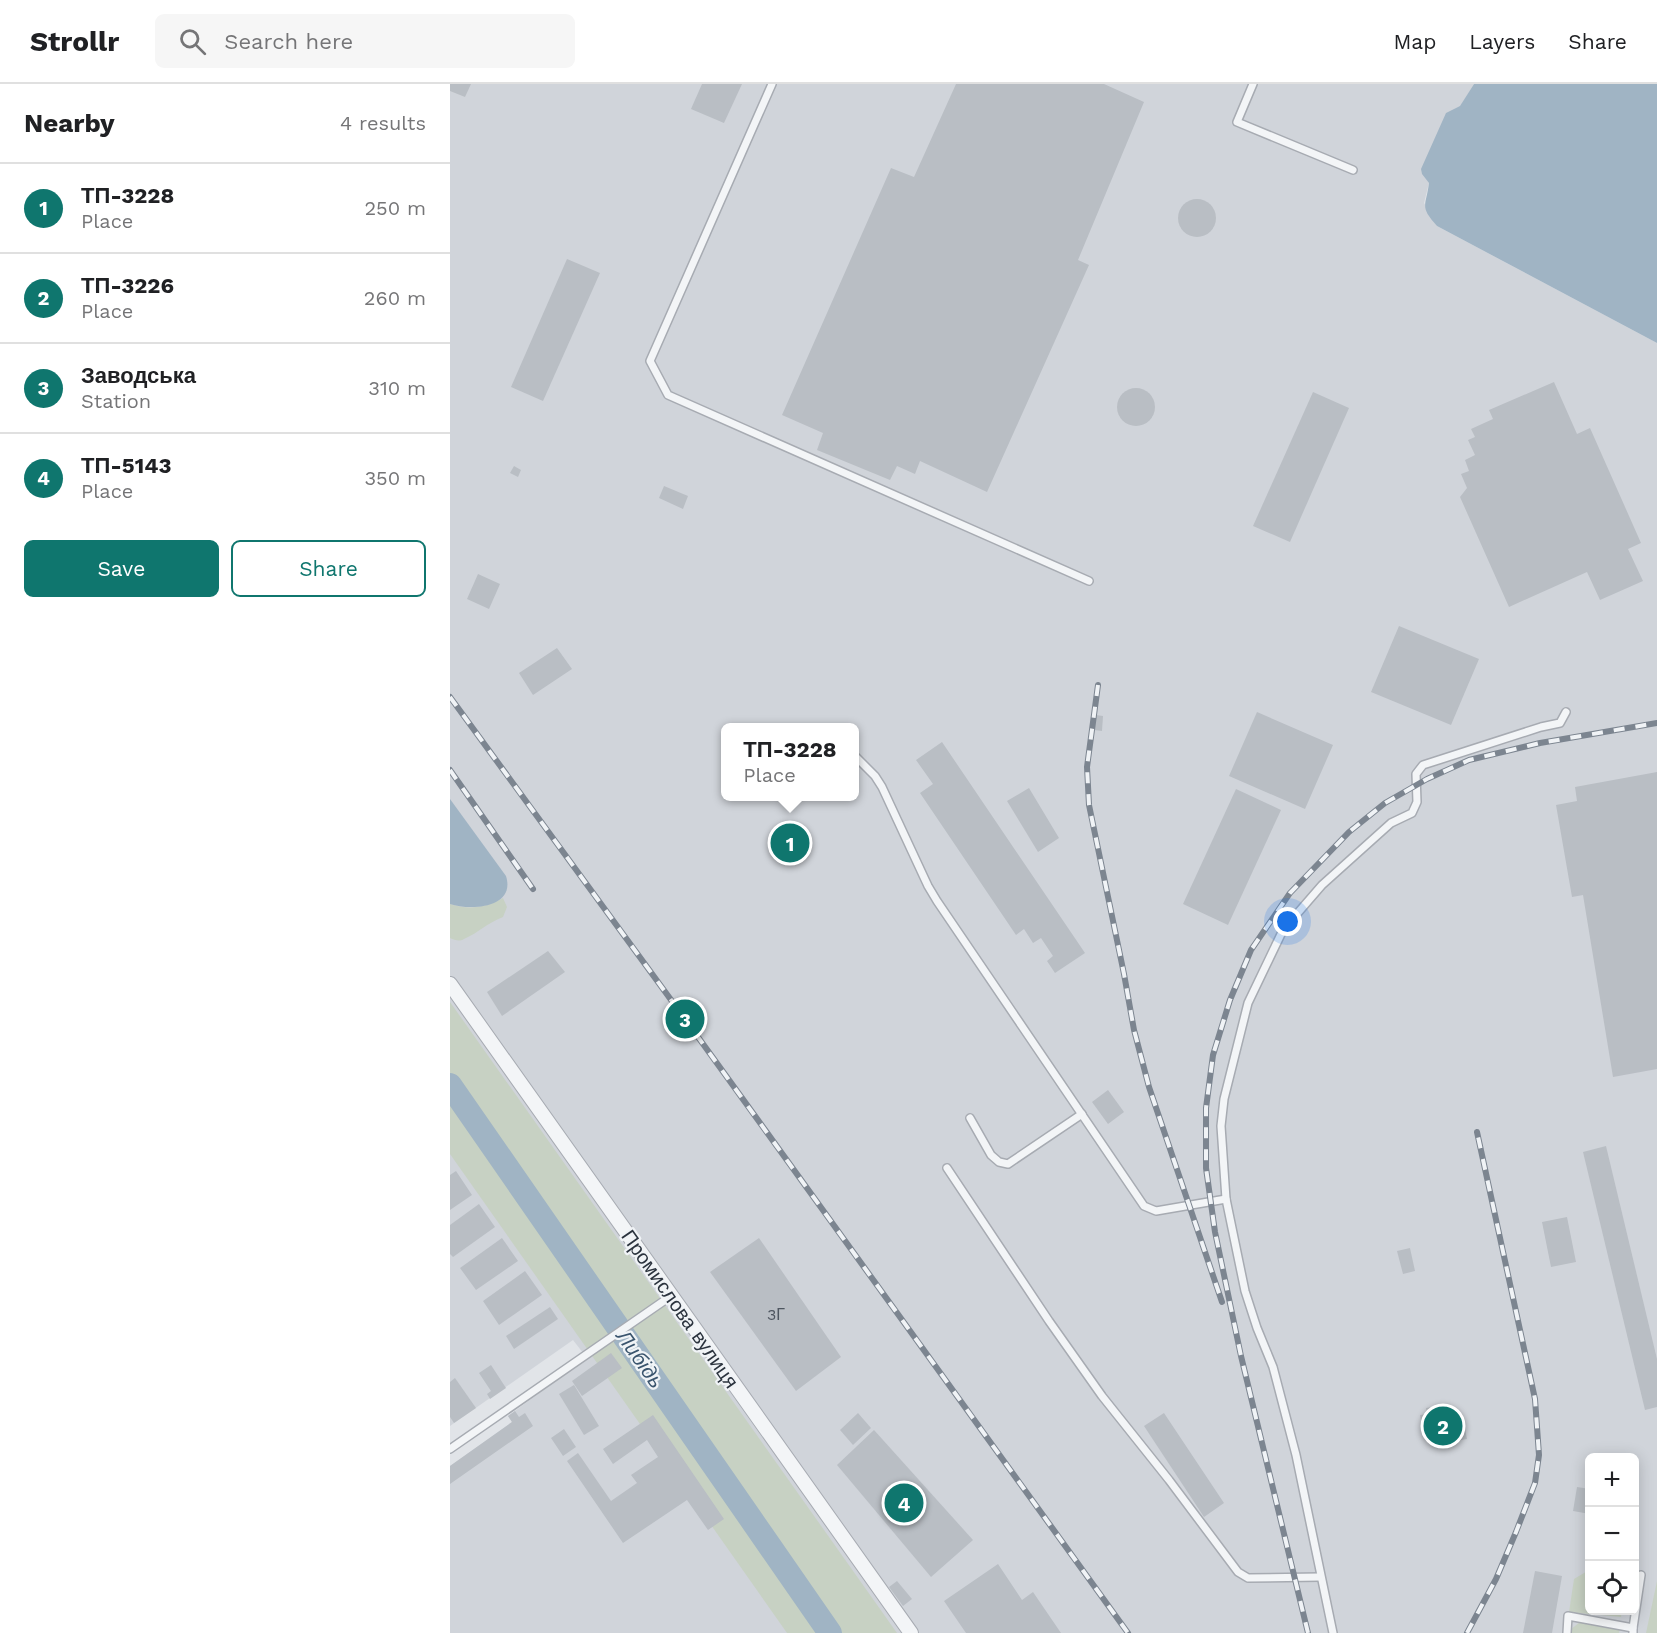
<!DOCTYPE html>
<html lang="en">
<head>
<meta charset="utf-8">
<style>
	:root { --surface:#fff; --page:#f6f6f6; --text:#202124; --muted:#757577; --line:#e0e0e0; --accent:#0f766e }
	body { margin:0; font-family:"Work Sans",sans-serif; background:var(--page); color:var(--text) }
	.controls { position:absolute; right:18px; bottom:18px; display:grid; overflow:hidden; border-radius:9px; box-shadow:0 3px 15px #0003 }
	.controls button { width:54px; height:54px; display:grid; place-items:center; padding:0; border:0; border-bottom:2px solid var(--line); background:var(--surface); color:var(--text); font:30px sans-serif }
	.you { position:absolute; left:838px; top:838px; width:21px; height:21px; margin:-15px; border:4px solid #fff; border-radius:50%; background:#1a73e8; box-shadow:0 0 0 9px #1a73e833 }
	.badge { display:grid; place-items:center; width:39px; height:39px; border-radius:50%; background:var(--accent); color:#fff; font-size:20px; font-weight:700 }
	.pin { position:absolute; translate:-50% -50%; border:3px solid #fff; box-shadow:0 2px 6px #0006 }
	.popup { position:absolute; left:271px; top:639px; width:138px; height:78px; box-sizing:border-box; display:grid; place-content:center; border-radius:9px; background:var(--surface); filter:drop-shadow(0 2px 4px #0005); font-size:20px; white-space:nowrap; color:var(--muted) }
	.popup b { font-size:22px; color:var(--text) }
	.popup::after { content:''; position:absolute; left:50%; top:100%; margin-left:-12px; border:12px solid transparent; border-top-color:var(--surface) }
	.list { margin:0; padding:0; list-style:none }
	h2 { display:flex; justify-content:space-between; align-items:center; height:78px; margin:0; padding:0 24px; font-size:26px }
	h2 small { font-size:20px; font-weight:400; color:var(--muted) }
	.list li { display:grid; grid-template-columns:39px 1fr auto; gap:18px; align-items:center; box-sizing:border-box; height:90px; padding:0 24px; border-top:2px solid var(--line) }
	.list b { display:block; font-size:22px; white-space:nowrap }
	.list p { margin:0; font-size:20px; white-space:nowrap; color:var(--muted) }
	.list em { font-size:20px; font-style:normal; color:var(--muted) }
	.actions { display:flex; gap:12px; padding:18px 24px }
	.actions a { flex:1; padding:14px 0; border:2px solid var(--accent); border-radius:9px; text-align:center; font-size:21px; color:var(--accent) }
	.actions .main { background:var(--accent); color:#fff }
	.icon { flex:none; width:33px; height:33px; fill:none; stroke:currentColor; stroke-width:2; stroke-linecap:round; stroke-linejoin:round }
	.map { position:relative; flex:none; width:1207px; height:1549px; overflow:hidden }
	header { display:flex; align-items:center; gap:36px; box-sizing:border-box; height:84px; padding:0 30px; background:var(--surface); border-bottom:2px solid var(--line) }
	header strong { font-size:28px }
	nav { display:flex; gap:33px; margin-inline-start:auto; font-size:21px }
	.search { width:420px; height:54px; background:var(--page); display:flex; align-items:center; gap:15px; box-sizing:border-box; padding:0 21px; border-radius:9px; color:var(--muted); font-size:22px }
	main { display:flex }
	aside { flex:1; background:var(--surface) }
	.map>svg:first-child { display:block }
	.built { fill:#d0d4da; fill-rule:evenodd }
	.green { fill:#c7d1c3 }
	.water { fill:#a0b4c4 }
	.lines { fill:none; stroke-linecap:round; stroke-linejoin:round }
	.river { stroke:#a0b4c4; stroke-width:24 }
	.building { fill:#b9bec4 }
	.service-casing { stroke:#a7abb2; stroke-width:10 }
	.minor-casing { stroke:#a7abb2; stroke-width:16 }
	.service { stroke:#f3f5f7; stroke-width:7 }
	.minor { stroke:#f3f5f7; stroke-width:14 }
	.rail-casing { stroke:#7c8590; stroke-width:6 }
	.rail { stroke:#f0f3f6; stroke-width:4; stroke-dasharray:11; stroke-linecap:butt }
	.labels { text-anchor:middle; stroke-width:4.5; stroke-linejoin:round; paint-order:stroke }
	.number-label { font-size:16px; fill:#4e5660 }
	.street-label { font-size:20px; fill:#2b333e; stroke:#f0f3f6 }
	.water-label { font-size:21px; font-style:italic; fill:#3a546d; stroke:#f0f3f6 }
</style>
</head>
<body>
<header>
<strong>Strollr</strong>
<div class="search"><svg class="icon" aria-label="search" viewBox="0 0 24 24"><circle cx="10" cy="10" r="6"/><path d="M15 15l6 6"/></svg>Search here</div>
<nav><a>Map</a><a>Layers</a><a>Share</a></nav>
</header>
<main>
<aside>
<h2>Nearby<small>4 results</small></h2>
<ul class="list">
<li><span class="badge">1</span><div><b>ТП-3228</b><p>Place</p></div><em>250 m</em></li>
<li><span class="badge">2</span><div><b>ТП-3226</b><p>Place</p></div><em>260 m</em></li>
<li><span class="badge">3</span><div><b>Заводська</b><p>Station</p></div><em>310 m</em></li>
<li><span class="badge">4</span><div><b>ТП-5143</b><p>Place</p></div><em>350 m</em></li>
</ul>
<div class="actions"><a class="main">Save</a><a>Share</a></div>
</aside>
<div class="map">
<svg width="1207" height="1549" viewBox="0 0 1207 1549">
	<rect width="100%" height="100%" fill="#e1e4e8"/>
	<path class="built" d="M0 0H1024L1010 23 1005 25 977 94 979 99 974 119 987 142 1207 259V1549H0V1382L62 1338 58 1332 137 1274 123 1256 0 1342ZM276 644H404V712H276ZM1140 1374H1184V1526H1140Z"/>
	<g class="green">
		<path d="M53 814 57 823 53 833C37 839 28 849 14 855 9 858 5 856 0 854V820C18 826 36 824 53 814Z"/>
		<polygon points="0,918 447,1549 337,1549 0,1070"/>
		<polygon points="1139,1486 1140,1526 1172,1527 1171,1533 1119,1528 1124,1495"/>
		<polygon points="1207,1497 1207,1549 1196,1549"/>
		<polygon points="1130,1538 1170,1544 1169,1549 1121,1549 1120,1546"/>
	</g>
	<g class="water">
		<path d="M1024 0H1207V259L987 142C969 122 976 123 979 99L972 90 971 85 996 29 1010 22Z"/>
		<path d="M0 715 56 792C66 824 21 827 0 820Z"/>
	</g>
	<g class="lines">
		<polyline class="river" points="0,1001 380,1549"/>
	</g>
	<g class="building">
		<polygon points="0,0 21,0 15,13 0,7"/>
		<polygon points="252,0 292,0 274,39 241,25"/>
		<polygon points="506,0 654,0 694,18 628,176 639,181 537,408 470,377 465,390 447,382 440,396 367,366 373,349 332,331 441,84 464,93"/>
		<circle cx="747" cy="134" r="19"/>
		<polygon points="117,175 150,189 93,317 61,303"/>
		<polygon points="1104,298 1127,350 1140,344 1191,459 1178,465 1193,497 1150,516 1137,488 1059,523 1010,413 1017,404 1011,390 1019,387 1015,376 1025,371 1018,356 1025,353 1021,345 1043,335 1039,326"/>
		<circle cx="686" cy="323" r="19"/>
		<polygon points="863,308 899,324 840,458 803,442"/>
		<polygon points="64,382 71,386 68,393 60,389"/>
		<polygon points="214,402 238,412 233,425 209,414"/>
		<polygon points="28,490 50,500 39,525 17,515"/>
		<polygon points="949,542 1029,575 1001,641 921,608"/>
		<polygon points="107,564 122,585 83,611 69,589"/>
		<polygon points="807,628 883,661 855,725 779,692"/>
		<polygon points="646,631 653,632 652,647 644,646"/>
		<polygon points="492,658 635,869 605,889 597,877 603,872 591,854 583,859 574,845 566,851 470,709 483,700 466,676"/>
		<polygon points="1207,688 1207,985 1163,993 1133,811 1122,813 1106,721 1127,717 1125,703"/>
		<polygon points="579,704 609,754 588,768 557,717"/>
		<polygon points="786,705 831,726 778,841 733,820"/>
		<polygon points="339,750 348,762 340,768 331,756"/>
		<polygon points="98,867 115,888 52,932 37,908"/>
		<polygon points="658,1006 674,1028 658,1040 642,1018"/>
		<polygon points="1156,1062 1207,1275 1207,1323 1195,1326 1133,1068"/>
		<polygon points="6,1087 22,1111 0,1126 0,1091"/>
		<polygon points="29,1120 45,1143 3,1173 0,1170 0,1141"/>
		<polygon points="1117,1133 1126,1178 1101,1183 1092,1138"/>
		<polygon points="52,1154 68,1177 26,1206 10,1184"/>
		<polygon points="309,1154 391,1273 346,1307 260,1188"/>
		<polygon points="960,1164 965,1187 953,1190 947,1167"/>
		<polygon points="75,1187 92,1211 49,1241 33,1217"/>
		<polygon points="100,1223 108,1235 64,1265 56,1252"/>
		<polygon points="161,1269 172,1284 132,1312 122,1297"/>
		<polygon points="41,1281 56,1304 40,1315 37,1310 41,1307 29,1289"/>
		<polygon points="5,1294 26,1324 4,1339 0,1333 0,1298"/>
		<polygon points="124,1301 149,1342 134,1351 109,1310"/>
		<polygon points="989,1322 990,1329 986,1329 987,1334 1012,1329 1017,1355 983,1361 981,1350 974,1352 970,1331 977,1330 976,1324"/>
		<polygon points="65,1327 69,1333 75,1329 83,1342 0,1400 0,1382 62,1338 58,1332"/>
		<polygon points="408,1329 421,1344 403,1361 390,1346"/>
		<polygon points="714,1329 774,1419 754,1433 694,1342"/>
		<polygon points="203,1331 274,1435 258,1446 237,1416 173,1459 117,1377 128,1369 161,1417 187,1399 181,1391 208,1373 197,1356 163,1380 153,1365"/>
		<polygon points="114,1345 126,1363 113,1372 101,1354"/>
		<polygon points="424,1346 523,1456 481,1493 387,1381"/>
		<polygon points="1127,1403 1140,1405 1140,1430 1123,1427"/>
		<polygon points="548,1480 572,1516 583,1508 611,1549 516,1549 494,1517"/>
		<polygon points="1085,1487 1112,1492 1102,1549 1073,1549"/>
		<polygon points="447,1497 462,1515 453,1522 439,1503"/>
	</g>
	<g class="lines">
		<g class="service-casing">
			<g id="service">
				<polyline points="322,0 200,277 218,311 639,497"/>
				<polyline points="803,0 787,38 903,86"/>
				<polyline points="404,671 425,692 432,703 478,802 487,817 694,1122 706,1127 776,1115"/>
				<polyline points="520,1034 541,1071 549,1078 558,1080 632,1030"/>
				<polyline points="497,1084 599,1237 652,1312 719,1396 788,1488 798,1494 870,1493"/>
				<polyline points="0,1365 221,1212"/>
				<polyline points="1183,1544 1191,1491"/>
				<polyline points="883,1549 846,1371 823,1283 807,1244 795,1207 776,1115 771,1042 774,1015 798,919 833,846 872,801 941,739 962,729 967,718 966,690 973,681 1091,643 1110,639 1116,628"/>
				<polyline points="1117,1549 1118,1532 1183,1544 1183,1549"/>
			</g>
		</g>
		<g class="minor-casing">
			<polyline id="minor" points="0,900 461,1549"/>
		</g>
		<use href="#service" class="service"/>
		<use href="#minor" class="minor"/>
		<g class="rail-casing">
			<g id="rail">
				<polyline points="648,601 637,683 639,721 674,890 684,946 699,1003 772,1218"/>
				<polyline points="0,613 235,935 678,1549"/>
				<polyline points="0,686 83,805"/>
				<polyline points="858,1549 791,1272 765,1148 756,1084 756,1024 763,971 780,916 801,866 840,809 899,748 935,719 977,695 1019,676 1090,659 1207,639"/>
				<polyline points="1017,1549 1046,1495 1066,1448 1085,1399 1089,1371 1085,1315 1027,1048"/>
			</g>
		</g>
		<use href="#rail" class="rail"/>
	</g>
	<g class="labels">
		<g class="number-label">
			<text x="326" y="1236">3Г</text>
		</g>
		<g class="street-label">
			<text transform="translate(230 1225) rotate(55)" y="7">Промислова вулиця</text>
		</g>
		<g class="water-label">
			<text transform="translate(190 1275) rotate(55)" y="7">Либідь</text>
		</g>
	</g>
</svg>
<div class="controls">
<button>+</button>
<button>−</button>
<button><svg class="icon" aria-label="locate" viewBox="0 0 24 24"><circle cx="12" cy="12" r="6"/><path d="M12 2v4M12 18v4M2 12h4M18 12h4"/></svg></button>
</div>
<div class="you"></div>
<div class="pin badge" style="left:340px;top:759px">1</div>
<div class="popup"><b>ТП-3228</b>Place</div>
<div class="pin badge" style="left:993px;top:1342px">2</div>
<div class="pin badge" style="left:235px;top:935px">3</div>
<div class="pin badge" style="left:454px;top:1419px">4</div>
</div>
</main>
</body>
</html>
